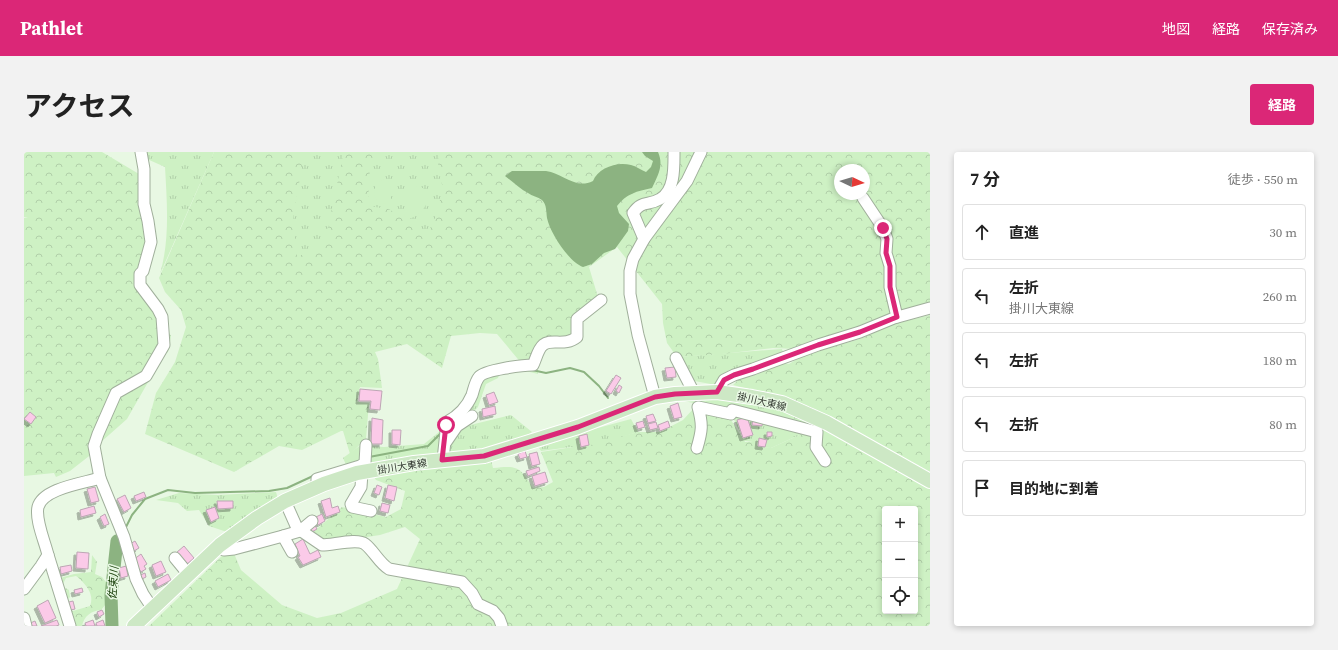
<!DOCTYPE html>
<html lang="ja">
<head>
<meta charset="utf-8">
<style>
	:root { --surface:#fff; --page:#f2f2f2; --text:#222; --muted:#767676; --line:#e0e0e0; --accent:#db2777 }
	body { margin:0; font-family:"Source Serif 4","Noto Sans JP",serif; background:var(--page); color:var(--text) }
	.controls { position:absolute; right:12px; bottom:12px; display:grid; overflow:hidden; border-radius:4px; box-shadow:0 2px 6px #0003 }
	.controls button { width:36px; height:36px; display:grid; place-items:center; padding:0; border:0; border-bottom:1px solid var(--line); background:var(--surface); color:var(--text); font:20px sans-serif }
	.compass { position:absolute; left:810px; top:12px; width:36px; height:36px; border-radius:50%; background:var(--surface); box-shadow:0 2px 6px #0003; rotate:94deg }
	.stop { position:absolute; width:12px; height:12px; margin:-9px; border:3px solid #db2777; border-radius:50%; background:#fff }
	.stop.end { background:#db2777; border-color:#fff; box-shadow:0 1px 4px #0008 }
	.list { margin:0; padding:0; list-style:none }
	h2 { display:flex; justify-content:space-between; align-items:center; height:52px; margin:0; padding:0 16px; font-size:17px }
	h2 small { font-size:13px; font-weight:400; color:var(--muted) }
	.list li { display:grid; grid-template-columns:26px 1fr auto; gap:12px; align-items:center; box-sizing:border-box; height:56px; margin:0 8px 8px; padding:0 8px; border:1px solid var(--line); border-radius:4px }
	.list b { display:block; font-size:15px; white-space:nowrap }
	.list p { margin:0; font-size:13px; white-space:nowrap; color:var(--muted) }
	.list em { font-size:13px; font-style:normal; color:var(--muted) }
	.icon { flex:none; width:22px; height:22px; fill:none; stroke:currentColor; stroke-width:2; stroke-linecap:round; stroke-linejoin:round }
	.map { position:relative; flex:none; width:906px; height:474px; overflow:hidden; border-radius:4px }
	header { display:flex; align-items:center; gap:24px; box-sizing:border-box; height:56px; padding:0 20px; background:var(--accent); color:#fff }
	header strong { font-size:19px }
	nav { display:flex; gap:22px; margin-inline-start:auto; font-size:14px }
	.intro { display:flex; align-items:center; justify-content:space-between; box-sizing:border-box; height:96px; padding:0 24px }
	h1 { margin:0; font-size:28px }
	.button { padding:10px 18px; border-radius:4px; background:var(--accent); color:#fff; font-size:14px; font-weight:700 }
	main { display:flex; gap:24px; padding:0 24px }
	aside { flex:1; background:var(--surface); border-radius:4px; box-shadow:0 2px 6px #0003 }
	.map>svg:first-child { display:block }
	.grass { fill:url(#grass-tufts) }
	.forest { fill:url(#forest-crowns); fill-rule:evenodd }
	.garden { fill:#cef1c4 }
	.water { fill:#8cb381 }
	.lines { fill:none; stroke-linecap:round; stroke-linejoin:round }
	.stream { stroke:#8cb381; stroke-width:2 }
	.river { stroke:#8cb381; stroke-width:13 }
	.building { fill:#fbcae8; stroke:#bda6b4; filter:url(#shadow) }
	.minor-casing { stroke:#a0af9b; stroke-width:13 }
	.major-casing { stroke:#fff; stroke-width:16 }
	.minor { stroke:#fff; stroke-width:11 }
	.major { stroke:#cde8c5; stroke-width:14 }
	.route { stroke:#db2777; stroke-width:5 }
	.labels { text-anchor:middle; stroke-width:3; stroke-linejoin:round; paint-order:stroke }
	.street-label { font-size:10px; fill:#31372f; stroke:#e8f8e3 }
	.water-label { font-size:11px; font-style:italic; fill:#133a04; stroke:#e8f8e3 }
</style>
</head>
<body>
<header>
<strong>Pathlet</strong>
<nav><a>地図</a><a>経路</a><a>保存済み</a></nav>
</header>
<div class="intro"><h1>アクセス</h1><a class="button">経路</a></div>
<main>
<div class="map">
<svg width="906" height="474" viewBox="0 0 906 474">
	<defs>
		<pattern id="grass-tufts" width="24" height="20" patternUnits="userSpaceOnUse"><rect width="24" height="20" fill="#cef1c4"/><path d="M3 7l-1-3M5 7V3M7 7l1-3M15 17l-1-3M17 17v-4M19 17l1-3" fill="none" stroke="#b1cfa9"/></pattern>
		<pattern id="forest-crowns" width="20" height="18" patternUnits="userSpaceOnUse"><rect width="20" height="18" fill="#cef1c4"/><path d="M2 6a3 3 0 1 1 6 0M12 15a3 3 0 1 1 6 0" fill="none" stroke="#b1cfa9"/></pattern>
		<filter id="shadow"><feDropShadow dx="-3" dy="3" stdDeviation="0" flood-color="#0004"/></filter>
	</defs>
	<rect width="100%" height="100%" fill="#e8f8e3"/>
	<g class="grass">
		<path d="M120 0H190L136 122C146 87 143 51 141 15L123 7Z"/>
		<polygon points="234,0 446,0 417,101 266,118"/>
		<polygon points="758,197 760,204 705,218 692,233 665,228 653,205"/>
		<path d="M509 213 514 219V222L502 219 476 221 474 226 462 232 454 255 434 276 487 263 508 280C486 297 450 298 424 302L419 305 324 317 319 306 338 292 342 294 360 295 400 292 420 276 442 254 454 224Z"/>
		<polygon points="698,247 755,256 784,267 786,278 747,296 730,295 728,289 720,289 706,259 660,249"/>
		<polygon points="607,267 614,280 555,298 547,295 517,299 515,296 559,280"/>
		<polygon points="252,340 254,347 203,380 185,374 175,358 163,359 154,351 132,348 155,341 194,343"/>
	</g>
	<g class="forest">
		<polygon points="0,0 78,0 120,25 122,94 114,126 147,184 144,200 136,205 127,225 103,267 77,290 69,301 46,319 32,325 30,321 0,324 0,66 4,65 0,65"/>
		<path d="M190 0H276L278 15 269 66 273 104 299 98 320 0H351L346 14 344 54 365 57 401 84 410 70 419 37 414 14 415 0H906V156L897 154 879 157 807 186 773 197 749 196 698 202 653 205 643 191 639 171 638 152 593 95 565 115 576 152 561 161 553 185 525 190 510 213 498 212 473 182 456 181 427 184 418 216 383 192 351 200 354 207 358 236 336 235 333 250 345 251 342 287 326 302 319 279H317L278 298 255 294 210 320 121 282 132 241 151 210 162 175 157 158 141 140 135 126ZM816 18H840V42H816Z"/>
		<path d="M906 163V474H125L200 402 209 399 217 418 258 453 293 466 317 461 373 437 396 387 381 375 356 383 299 392 286 383 318 355 362 365 377 357 381 339 352 328 350 325 378 318 467 308 469 316C494 313 496 315 509 336L520 335 529 330 517 300 549 295 555 298 572 291 614 280H636L659 268 670 256 707 262V268L721 290 729 289 730 294 747 296 786 278 781 258C758 246 734 239 709 233L715 227 729 224 759 211 765 212 778 204 836 187 870 172ZM861 357H891V459H861Z"/>
		<path d="M68 403 73 410 71 422 78 425 82 430V452L77 458C67 459 60 464 58 474H44L42 461 66 454C71 442 61 431 52 424L42 426 38 434 45 438 46 445 43 448C36 441 35 436 36 426L50 422 67 420Z"/>
	</g>
	<g class="garden">
		<path d="M360 27H364C367 34 367 40 367 47L363 51 356 53C351 49 349 39 352 33 353 30 357 28 360 27Z"/>
		<path d="M392 34C414 37 402 63 384 67L380 64 383 43Z"/>
	</g>
	<path class="water" d="M618 0H634C640 14 634 23 628 36 613 39 602 42 593 54L595 61 605 72 604 79 591 97 580 101 568 112 559 115C545 110 526 81 523 66 522 60 523 53 518 48 514 45 508 44 504 41 496 37 489 30 481 24L488 19C499 19 511 19 522 19 539 21 551 38 569 29 574 16 593 9 607 13 612 14 617 18 622 20L627 15 629 9 621 4Z"/>
	<g class="lines">
		<g class="stream">
			<polyline points="508,218 522,221 546,216 560,220 575,234 584,246"/>
			<polyline points="345,305 404,294 417,281"/>
			<polyline points="101,377 108,363 121,347 144,338 171,341 245,339 263,336 289,324"/>
		</g>
		<polyline class="river" points="88,474 87,443 93,389"/>
	</g>
	<g class="building">
		<polygon points="651,215 652,225 643,226 641,216"/>
		<polygon points="592,223 597,226 587,242 582,239"/>
		<polygon points="595,233 598,235 595,241 592,239"/>
		<polygon points="336,237 358,239 356,258 346,257 347,249 335,249"/>
		<polygon points="470,240 474,250 465,253 462,243"/>
		<polygon points="654,251 658,265 650,267 646,254"/>
		<polygon points="471,254 472,262 459,265 458,257"/>
		<polygon points="6,260 12,265 7,272 0,267"/>
		<polygon points="629,262 632,269 624,271 622,264"/>
		<polygon points="723,265 729,283 719,286 713,268"/>
		<polygon points="348,266 359,268 358,292 347,292"/>
		<polygon points="729,267 739,269 738,274 728,273"/>
		<polygon points="619,269 621,275 614,277 612,271"/>
		<polygon points="644,269 646,275 636,279 634,273"/>
		<polygon points="632,270 634,276 626,278 624,272"/>
		<polygon points="368,278 377,278 376,293 368,292"/>
		<polygon points="743,280 748,280 748,284 743,285"/>
		<polygon points="563,282 565,293 557,295 555,284"/>
		<polygon points="735,286 743,288 741,295 734,294"/>
		<polygon points="501,299 503,305 496,307 494,302"/>
		<polygon points="513,300 516,312 508,314 505,302"/>
		<polygon points="515,315 516,319 504,324 502,319"/>
		<polygon points="521,320 524,330 511,334 508,324"/>
		<polygon points="353,333 358,335 355,343 350,341"/>
		<polygon points="364,333 373,335 370,349 361,346"/>
		<polygon points="71,335 75,349 67,351 63,337"/>
		<polygon points="120,340 122,345 112,349 110,344"/>
		<polygon points="101,343 107,356 100,360 93,347"/>
		<polygon points="306,346 308,356 314,354 316,360 302,365 297,349"/>
		<polygon points="193,349 209,349 209,356 194,357"/>
		<polygon points="358,351 366,353 364,361 356,359"/>
		<polygon points="70,354 72,361 57,365 56,358"/>
		<polygon points="191,355 195,366 187,370 182,358"/>
		<polygon points="81,362 85,372 80,374 76,365"/>
		<polygon points="298,362 301,369 294,373 290,366"/>
		<polygon points="290,372 293,377 286,381 283,376"/>
		<polygon points="279,387 286,402 294,398 297,405 279,413 274,405 276,404 271,392"/>
		<polygon points="111,389 115,396 110,399 106,392"/>
		<polygon points="160,394 170,406 162,413 152,401"/>
		<polygon points="53,400 65,401 64,417 52,416"/>
		<polygon points="117,402 123,412 120,414 122,417 117,420 109,408"/>
		<polygon points="137,409 142,420 132,424 128,413"/>
		<polygon points="47,413 48,419 37,422 36,415"/>
		<polygon points="102,414 104,424 97,426 95,416"/>
		<polygon points="121,421 122,425 116,428 114,424"/>
		<polygon points="144,422 147,428 134,435 131,429"/>
		<polygon points="58,436 59,440 51,442 50,438"/>
		<polygon points="24,448 32,466 21,471 13,454"/>
		<polygon points="49,449 51,457 43,459 41,451"/>
		<polygon points="78,458 80,462 75,465 73,460"/>
		<polygon points="33,468 35,473 32,474 17,474"/>
		<polygon points="69,468 71,474 62,474 61,471"/>
		<polygon points="79,468 81,474 73,474 72,471"/>
		<polygon points="11,469 13,474 4,474 4,472"/>
	</g>
	<g class="lines">
		<g class="minor-casing">
			<g id="minor">
				<polyline points="117,0 120,17 120,52 124,69 127,90 119,119 116,122 116,133 134,157 138,165 140,193 122,224 92,241 74,282 70,294 76,326 100,385 112,427 119,442 129,457"/>
				<polyline points="839,46 859,76 863,87 862,101 866,114 866,135 873,165"/>
				<path d="M620 87 609 61C618 48 624 54 636 47 651 39 650 15 650 0"/>
				<polyline points="652,206 670,241"/>
				<polyline points="693,240 700,228 710,223 729,217 794,193 836,180 870,166 906,156"/>
				<polyline points="631,245 614,183 606,142 606,119 609,107 620,87 663,29 677,0"/>
				<polyline points="422,290 433,274 448,264"/>
				<path d="M673 296C678 279 679 273 674 255L707 262 708 258 793 280 792 295 801 309"/>
				<path d="M419 308 423 270C434 264 443 255 448 243 450 237 451 230 455 225 460 218 499 213 509 213 512 207 514 197 519 193 527 186 541 195 553 185V167L577 148"/>
				<polyline points="338,321 337,335 327,352 328,355 347,359"/>
				<polyline points="293,335 293,327 336,314 341,311 342,293"/>
				<path d="M261 349 273 376 298 393C309 393 333 386 341 392 350 399 355 411 365 417L438 430 448 441 454 452 469 459 475 466 478 474"/>
				<polyline points="259,384 268,400"/>
				<polyline points="194,395 200,398 210,397 259,384 276,379 288,369"/>
				<polyline points="24,403 46,474"/>
				<polyline points="151,406 165,423"/>
				<path d="M0 437 17 414 24 403C21 390 11 368 14 355 19 336 61 331 76 326"/>
				<polyline points="0,466 2,474"/>
			</g>
		</g>
		<g class="major-casing">
			<polyline id="major" points="110,474 196,393 233,366 261,349 300,332 333,321 390,311 460,304 554,275 631,245 651,242 693,240 728,245 758,251 803,271 906,329"/>
		</g>
		<use href="#minor" class="minor"/>
		<use href="#major" class="major"/>
	</g>
	<g class="lines">
		<polyline class="route" points="422,273 418,308 460,304 554,275 631,245 651,242 693,240 700,228 710,223 729,217 794,193 836,180 873,165 866,135 866,114 862,101 863,87 859,76"/>
	</g>
	<g class="labels">
		<g class="street-label">
			<text transform="translate(738 249) rotate(13)" y="4">掛川大東線</text>
			<text transform="translate(378 314) rotate(-9)" y="4">掛川大東線</text>
		</g>
		<g class="water-label">
			<text transform="translate(89 431) rotate(-86)" y="4">佐束川</text>
		</g>
	</g>
</svg>
<div class="controls">
<button>+</button>
<button>−</button>
<button><svg class="icon" aria-label="locate" viewBox="0 0 24 24"><circle cx="12" cy="12" r="6"/><path d="M12 2v4M12 18v4M2 12h4M18 12h4"/></svg></button>
</div>
<svg class="compass" viewBox="-18 -18 36 36"><path d="M0-13l5 13h-10z" fill="#e53935"/><path d="M0 13l5-13h-10z" fill="#767676"/></svg>
<div class="stop" style="left:422px;top:273px"></div>
<div class="stop end" style="left:859px;top:76px"></div>
</div>
<aside>
<h2>7 分<small>徒歩 · 550 m</small></h2>
<ul class="list">
<li><svg class="icon" aria-label="ahead" viewBox="0 0 24 24"><path d="M12 20V5M6 11l6-6 6 6"/></svg><div><b>直進</b></div><em>30 m</em></li>
<li><svg class="icon" aria-label="left" viewBox="0 0 24 24"><path d="M17 20v-9H6M10 6l-5 5 5 5"/></svg><div><b>左折</b><p>掛川大東線</p></div><em>260 m</em></li>
<li><svg class="icon" aria-label="left" viewBox="0 0 24 24"><path d="M17 20v-9H6M10 6l-5 5 5 5"/></svg><div><b>左折</b></div><em>180 m</em></li>
<li><svg class="icon" aria-label="left" viewBox="0 0 24 24"><path d="M17 20v-9H6M10 6l-5 5 5 5"/></svg><div><b>左折</b></div><em>80 m</em></li>
<li><svg class="icon" aria-label="arrive" viewBox="0 0 24 24"><path d="M6 21V4h12l-3 4 3 4H6"/></svg><div><b>目的地に到着</b></div></li>
</ul>
</aside>
</main>
</body>
</html>
